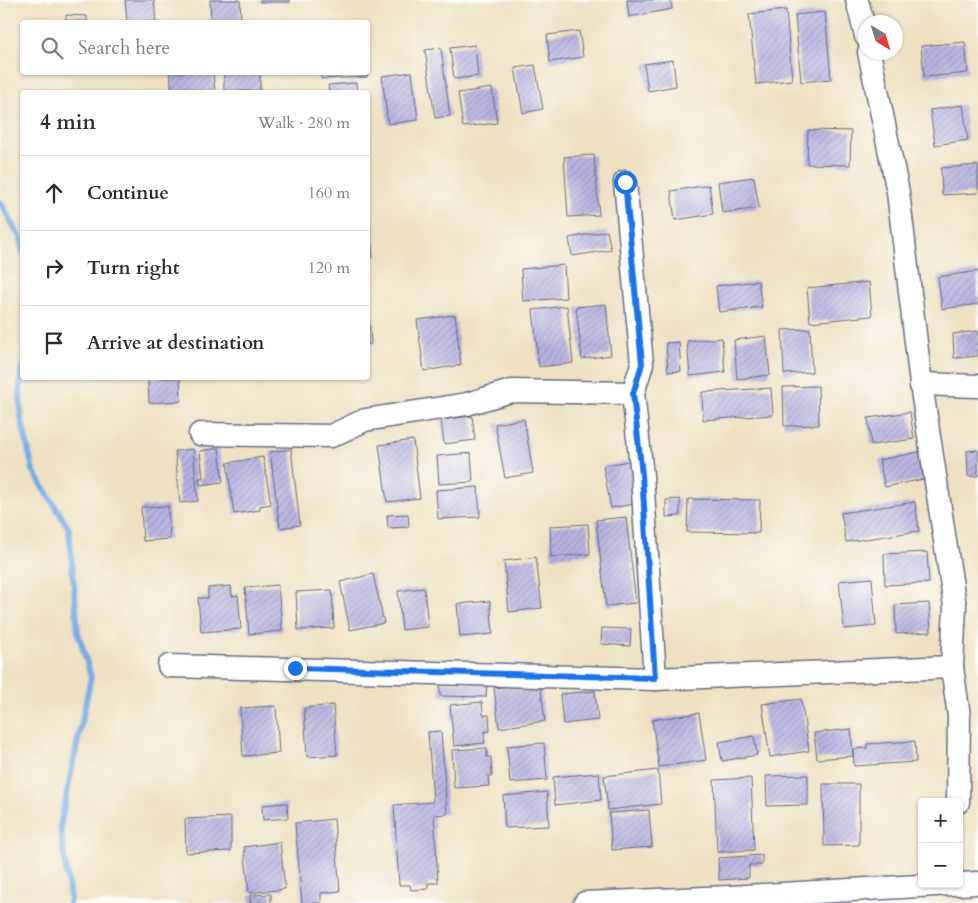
<!DOCTYPE html>
<html lang="en">
<head>
<meta charset="utf-8">
<style>
	:root { --surface:#fff; --page:#f2f2f3; --text:#2b2b33; --muted:#7c7c81; --line:#e1e1e2 }
	body { margin:0; font-family:Cardo,serif; background:var(--page); color:var(--text) }
	.controls { position:absolute; right:15px; bottom:15px; display:grid; overflow:hidden; border-radius:5px; box-shadow:0 1px 4px #0004 }
	.controls button { width:45px; height:45px; display:grid; place-items:center; padding:0; border:0; border-bottom:1px solid var(--line); background:var(--surface); color:var(--text); font:25px sans-serif }
	.compass { position:absolute; left:858px; top:15px; width:45px; height:45px; border-radius:50%; background:var(--surface); box-shadow:0 1px 4px #0004; rotate:142deg }
	.stop { position:absolute; width:15px; height:15px; margin:-11px; border:4px solid #1a73e8; border-radius:50%; background:#fff }
	.stop.end { background:#1a73e8; border-color:#fff; box-shadow:0 1px 5px #0008 }
	.list { margin:0; padding:0; list-style:none }
	h2 { display:flex; justify-content:space-between; align-items:center; height:65px; margin:0; padding:0 20px; font-size:21px }
	h2 small { font-size:16px; font-weight:400; color:var(--muted) }
	.list li { display:grid; grid-template-columns:32px 1fr auto; gap:15px; align-items:center; box-sizing:border-box; height:75px; padding:0 20px; border-top:1px solid var(--line) }
	.list b { display:block; font-size:19px; white-space:nowrap }
	.list em { font-size:16px; font-style:normal; color:var(--muted) }
	.icon { flex:none; width:28px; height:28px; fill:none; stroke:currentColor; stroke-width:2; stroke-linecap:round; stroke-linejoin:round }
	.map { position:relative; flex:none; width:978px; height:903px; overflow:hidden }
	.search { position:absolute; background:var(--surface); box-shadow:0 1px 4px #0004; left:20px; top:20px; width:350px; height:55px; display:flex; align-items:center; gap:12px; box-sizing:border-box; padding:0 18px; border-radius:5px; color:var(--muted); font-size:19px }
	.panel { position:absolute; background:var(--surface); box-shadow:0 1px 4px #0004; left:20px; top:90px; width:350px; height:290px; border-radius:5px }
	.map>svg:first-child { display:block }
	.lines { fill:none; stroke-linecap:round; stroke-linejoin:round }
	.stream { stroke:#78aae3; stroke-width:6 }
	.building { fill:url(#building-hatch) }
	.minor-casing { stroke:#656d81; stroke-width:25 }
	.minor { stroke:#fff; stroke-width:22 }
	.route { stroke:#1a73e8; stroke-width:6 }
</style>
</head>
<body>
<div class="map">
<svg width="978" height="903" viewBox="0 0 978 903">
	<defs>
		<pattern id="building-hatch" width="6" height="6" patternUnits="userSpaceOnUse" patternTransform="scale(1.25)"><rect width="6" height="6" fill="#b9b3e1"/><path d="M-1 1l2-2M0 6l6-6M5 7l2-2" fill="none" stroke="#9692ba"/></pattern>
	</defs>
	<rect width="100%" height="100%" fill="#fdfcf7"/>
	<filter id="ink" filterUnits="userSpaceOnUse"><feTurbulence type="fractalNoise" baseFrequency=".02" numOctaves="2"/><feDisplacementMap in="SourceGraphic" scale="10" xChannelSelector="R" yChannelSelector="G"/><feConvolveMatrix kernelMatrix="1 2 1 2 8 2 1 2 1" color-interpolation-filters="sRGB"/></filter>
	<filter id="wash" filterUnits="userSpaceOnUse"><feTurbulence type="fractalNoise" baseFrequency=".0096" numOctaves="4" result="noise"/><feDisplacementMap in="SourceGraphic" scale="20" xChannelSelector="R" yChannelSelector="G"/><feGaussianBlur stdDeviation="1.12" result="paint"/><feColorMatrix in="noise" values="0 0 0 0 0 0 0 0 0 0 0 0 0 0 0 0 0 1.4 0 .05"/><feComposite in="paint" operator="in"/></filter>
	<g filter="url(#wash)">
		<rect width="100%" height="100%" fill="#eee1c2"/>
		<g class="lines">
			<g class="stream">
				<polyline points="0,202 21,239 22,251"/>
				<polyline points="22,367 20,387 21,418 33,470 69,529 78,632 91,677 60,827 70,898 69,903"/>
			</g>
		</g>
		<g id="blocks">
			<g class="building">
				<polygon points="125,0 154,0 156,22 127,22"/>
				<polygon points="210,0 240,0 241,22 211,22"/>
				<rect x="260" y="0" width="30" height="2"/>
				<polygon points="627,0 671,0 672,9 629,17"/>
				<polygon points="786,10 792,80 756,84 749,14"/>
				<polygon points="825,12 831,79 801,82 795,15"/>
				<polygon points="66,15 87,16 87,22 66,22"/>
				<polygon points="579,31 583,57 550,62 547,35"/>
				<polygon points="965,42 968,73 924,77 921,46"/>
				<polygon points="475,45 478,76 454,79 450,48"/>
				<polygon points="441,48 450,116 435,118 425,50"/>
				<polygon points="673,60 676,86 648,91 644,64"/>
				<polygon points="535,65 543,109 523,113 515,68"/>
				<polygon points="170,72 213,72 215,92 172,92"/>
				<rect x="224" y="72" width="36" height="19"/>
				<polygon points="321,72 367,72 367,77 321,79"/>
				<polygon points="412,72 418,120 388,124 382,76"/>
				<polygon points="356,83 357,92 329,92 328,85"/>
				<polygon points="492,88 497,123 463,127 458,93"/>
				<polygon points="963,105 968,140 935,145 930,110"/>
				<polygon points="808,130 851,131 850,165 807,164"/>
				<polygon points="594,155 599,215 568,217 564,157"/>
				<polygon points="978,165 978,193 942,195 941,168"/>
				<polygon points="754,177 759,208 722,213 718,182"/>
				<polygon points="709,185 713,214 675,220 671,191"/>
				<polygon points="369,216 373,257 368,258 368,217"/>
				<polygon points="607,231 611,250 572,256 569,238"/>
				<polygon points="564,265 566,298 523,301 521,269"/>
				<polygon points="978,271 978,304 942,309 938,277"/>
				<polygon points="758,281 762,307 719,312 716,286"/>
				<polygon points="869,282 872,316 810,322 807,288"/>
				<polygon points="606,304 611,355 582,359 576,307"/>
				<polygon points="567,306 573,363 539,367 533,310"/>
				<polygon points="455,315 461,365 424,371 417,320"/>
				<polygon points="368,317 369,317 371,344 368,345"/>
				<polygon points="810,329 812,372 784,374 782,330"/>
				<polygon points="978,331 978,356 954,358 953,334"/>
				<polygon points="766,336 770,375 737,379 734,340"/>
				<polygon points="722,338 725,372 690,376 687,341"/>
				<polygon points="679,342 681,371 668,372 666,343"/>
				<polygon points="148,378 180,378 181,401 149,403"/>
				<polygon points="818,386 819,425 784,426 783,387"/>
				<polygon points="771,388 773,415 703,420 702,392"/>
				<polygon points="910,412 914,439 871,445 868,418"/>
				<polygon points="472,416 475,440 444,444 441,420"/>
				<polygon points="524,419 533,473 505,478 495,424"/>
				<polygon points="413,440 420,498 387,502 379,445"/>
				<polygon points="219,448 223,482 200,485 199,478 203,478 200,451"/>
				<polygon points="193,449 198,501 180,503 175,451"/>
				<polygon points="291,449 300,525 280,528 270,452"/>
				<polygon points="978,450 978,476 968,476 967,451"/>
				<polygon points="919,452 924,479 885,487 879,460"/>
				<polygon points="471,453 473,482 439,484 437,456"/>
				<polygon points="263,457 271,504 260,506 260,510 234,514 227,463"/>
				<polygon points="633,460 640,503 611,508 603,466"/>
				<polygon points="478,487 480,517 438,519 436,490"/>
				<polygon points="680,499 680,516 666,517 666,500"/>
				<polygon points="688,499 760,500 759,533 687,532"/>
				<polygon points="915,502 919,531 846,542 841,513"/>
				<polygon points="168,506 170,539 143,541 141,507"/>
				<polygon points="408,514 409,527 388,528 387,515"/>
				<polygon points="626,517 636,603 606,606 596,520"/>
				<polygon points="588,524 590,554 551,557 550,526"/>
				<polygon points="927,552 929,583 885,585 884,554"/>
				<polygon points="536,557 542,608 509,612 504,561"/>
				<polygon points="373,574 384,623 350,630 340,582"/>
				<polygon points="872,578 876,626 844,629 839,581"/>
				<polygon points="278,585 282,631 249,634 245,588"/>
				<polygon points="231,586 232,596 238,595 241,629 201,632 198,598 208,598 208,588"/>
				<polygon points="424,588 428,627 402,630 398,591"/>
				<polygon points="332,590 334,628 298,630 296,592"/>
				<polygon points="490,601 493,634 460,637 457,604"/>
				<polygon points="929,603 931,632 896,634 895,605"/>
				<polygon points="602,628 631,629 630,646 601,644"/>
				<polygon points="440,682 487,683 486,697 440,696"/>
				<polygon points="540,682 545,721 499,728 494,688"/>
				<polygon points="595,691 598,720 563,724 560,694"/>
				<polygon points="801,699 809,751 770,757 762,704"/>
				<polygon points="482,702 483,715 489,715 490,731 484,732 485,743 454,746 450,705"/>
				<polygon points="333,705 337,755 307,757 304,708"/>
				<polygon points="276,706 279,753 243,756 240,708"/>
				<polygon points="699,713 706,760 659,767 652,720"/>
				<polygon points="851,729 853,756 817,759 814,733"/>
				<polygon points="441,731 447,814 434,815 438,883 428,883 428,889 411,890 410,885 399,885 394,805 433,802 428,732"/>
				<polygon points="754,736 757,755 722,761 719,742"/>
				<polygon points="915,741 916,762 854,766 853,749 867,748 867,744"/>
				<polygon points="544,743 547,780 510,783 507,746"/>
				<polygon points="487,748 487,757 491,757 492,776 488,776 489,786 454,788 452,750"/>
				<polygon points="658,770 661,804 608,810 604,776"/>
				<polygon points="599,773 601,800 555,805 553,777"/>
				<polygon points="808,775 808,805 767,806 766,776"/>
				<polygon points="751,778 754,850 717,852 714,780"/>
				<polygon points="823,784 859,784 859,845 824,846"/>
				<polygon points="547,792 549,826 505,828 503,796"/>
				<polygon points="287,803 288,818 263,820 262,805"/>
				<polygon points="649,810 652,847 612,850 609,813"/>
				<polygon points="231,817 231,851 186,853 185,819"/>
				<polygon points="334,819 340,891 321,893 321,903 302,903 295,823"/>
				<polygon points="280,842 285,889 249,893 244,847"/>
				<polygon points="762,855 762,865 749,865 749,878 719,880 718,858"/>
				<polygon points="271,894 271,903 250,903 250,895"/>
			</g>
		</g>
	</g>
	<g filter="url(#ink)">
		<use href="#blocks" fill-opacity="0" stroke="#656d81" stroke-width="1"/>
		<g class="lines">
			<g class="minor-casing">
				<g id="minor">
					<polyline points="857,0 866,36"/>
					<polyline points="869,52 898,192 921,384 955,606 952,667 959,716 958,802"/>
					<polyline points="625,182 642,364 633,393 642,475 655,679"/>
					<polyline points="921,384 978,386"/>
					<polyline points="200,434 331,436 365,420 467,404 511,391 633,393"/>
					<polyline points="169,666 655,679 952,667"/>
					<polyline points="959,884 978,883"/>
					<polyline points="585,903 729,897 953,884"/>
				</g>
			</g>
			<use href="#minor" class="minor"/>
		</g>
	</g>
	<g class="lines" filter="url(#ink)">
		<polyline class="route" points="295,668 655,678 642,475 633,394 642,364 625,182"/>
	</g>
</svg>
<div class="controls">
<button>+</button>
<button>−</button>
</div>
<svg class="compass" viewBox="-18 -18 36 36"><path d="M0-13l5 13h-10z" fill="#e53935"/><path d="M0 13l5-13h-10z" fill="#7c7c81"/></svg>
<div class="stop" style="left:625px;top:182px"></div>
<div class="stop end" style="left:295px;top:668px"></div>
<div class="search"><svg class="icon" aria-label="search" viewBox="0 0 24 24"><circle cx="10" cy="10" r="6"/><path d="M15 15l6 6"/></svg>Search here</div>
<section class="panel">
<h2>4 min<small>Walk · 280 m</small></h2>
<ul class="list">
<li><svg class="icon" aria-label="ahead" viewBox="0 0 24 24"><path d="M12 20V5M6 11l6-6 6 6"/></svg><div><b>Continue</b></div><em>160 m</em></li>
<li><svg class="icon" aria-label="right" viewBox="0 0 24 24"><path d="M7 20v-9h11M14 6l5 5-5 5"/></svg><div><b>Turn right</b></div><em>120 m</em></li>
<li><svg class="icon" aria-label="arrive" viewBox="0 0 24 24"><path d="M6 21V4h12l-3 4 3 4H6"/></svg><div><b>Arrive at destination</b></div></li>
</ul>
</section>
</div>
</body>
</html>
